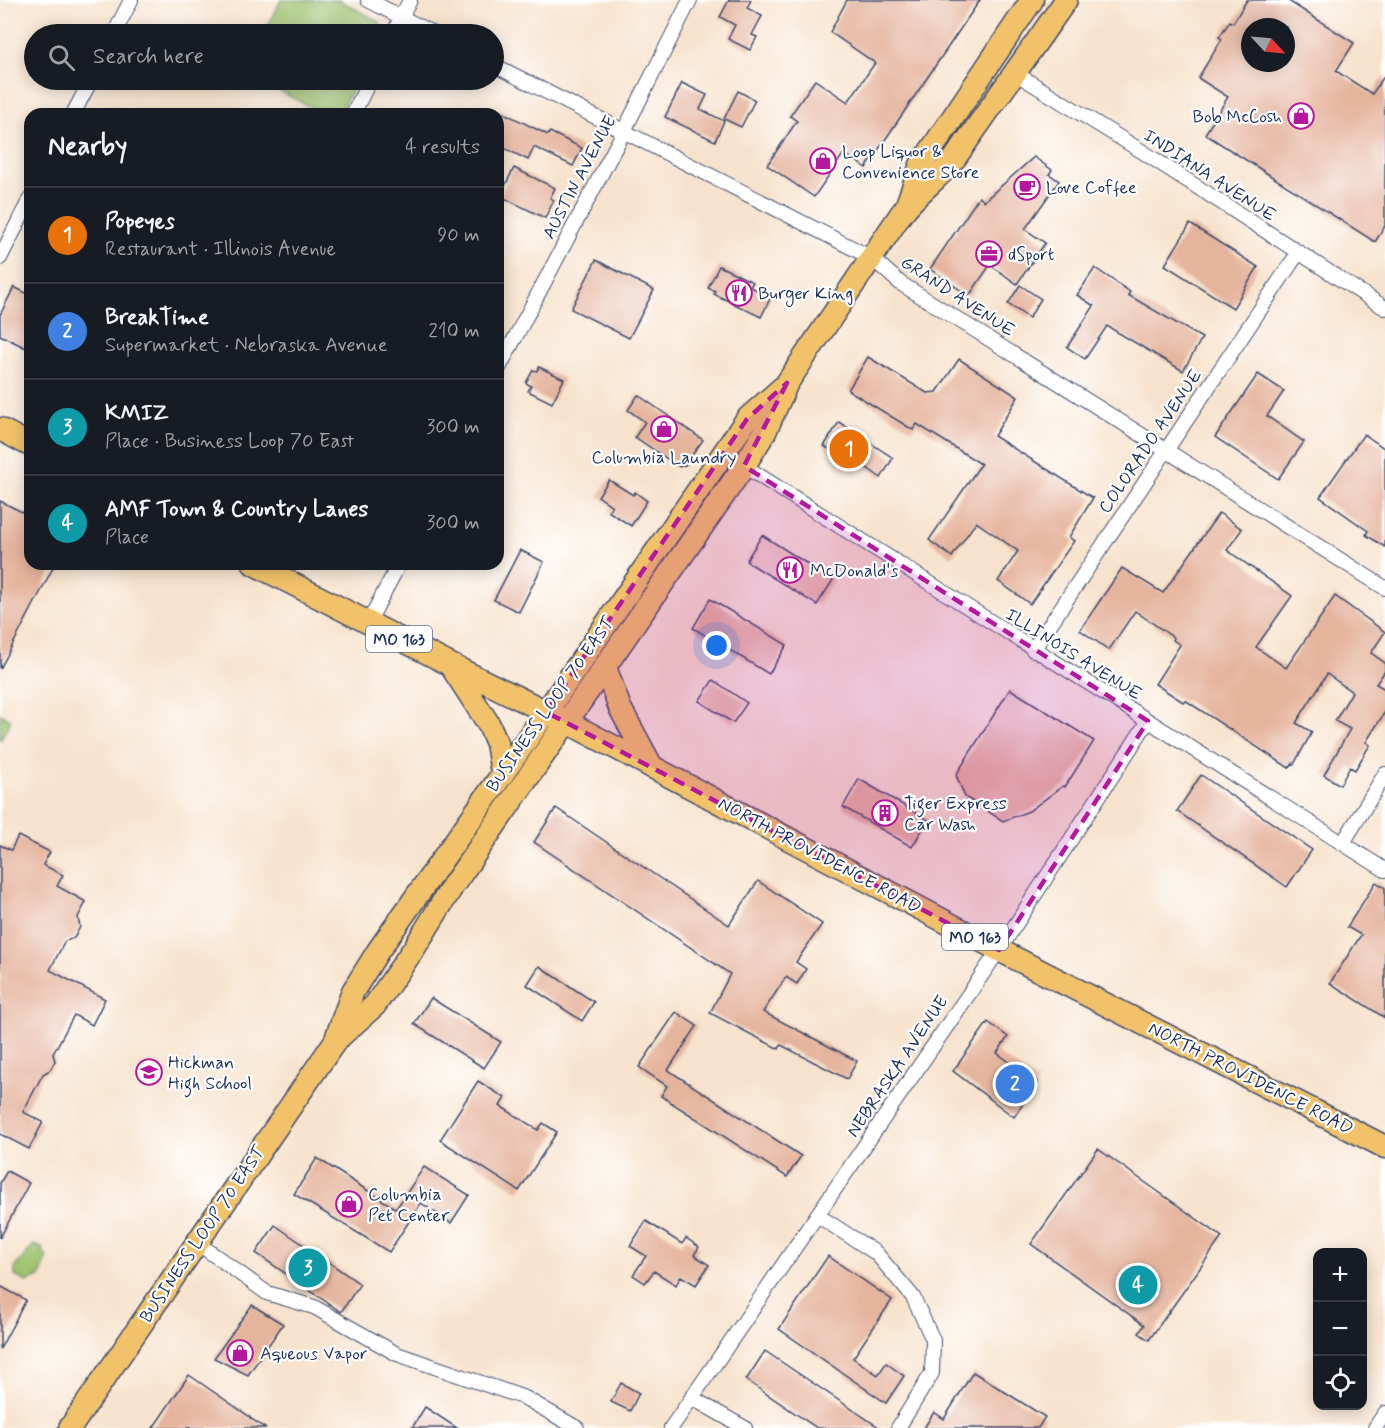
<!DOCTYPE html>
<html lang="en">
<head>
<meta charset="utf-8">
<style>
	:root { --surface:#171b24; --page:#242831; --text:#f1f3f6; --muted:#9ea1a6; --line:#363941; --accent:#1a73e8 }
	body { margin:0; font-family:Mynerve,sans-serif; background:var(--page); color:var(--text) }
	.controls { position:absolute; right:18px; bottom:18px; display:grid; overflow:hidden; border-radius:12px; box-shadow:0 3px 15px #0003 }
	.controls button { width:54px; height:54px; display:grid; place-items:center; padding:0; border:0; border-bottom:2px solid var(--line); background:var(--surface); color:var(--text); font:30px sans-serif }
	.compass { position:absolute; left:1241px; top:18px; width:54px; height:54px; border-radius:50%; background:var(--surface); box-shadow:0 3px 15px #0003; rotate:116deg }
	.you { position:absolute; left:717px; top:646px; width:21px; height:21px; margin:-15px; border:4px solid #fff; border-radius:50%; background:#1a73e8; box-shadow:0 0 0 9px #1a73e833 }
	.badge { display:grid; place-items:center; width:39px; height:39px; border-radius:50%; background:var(--accent); color:#fff; font-size:20px; font-weight:700 }
	.pin { position:absolute; translate:-50% -50%; border:3px solid #fff; box-shadow:0 2px 6px #0006 }
	.list { margin:0; padding:0; list-style:none }
	h2 { display:flex; justify-content:space-between; align-items:center; height:78px; margin:0; padding:0 24px; font-size:26px }
	h2 small { font-size:20px; font-weight:400; color:var(--muted) }
	.list li { display:grid; grid-template-columns:39px 1fr auto; gap:18px; align-items:center; box-sizing:border-box; height:96px; padding:0 24px; border-top:2px solid var(--line) }
	.list b { display:block; font-size:22px; white-space:nowrap }
	.list p { margin:0; font-size:20px; white-space:nowrap; color:var(--muted) }
	.list em { font-size:20px; font-style:normal; color:var(--muted) }
	.icon { flex:none; width:33px; height:33px; fill:none; stroke:currentColor; stroke-width:2; stroke-linecap:round; stroke-linejoin:round }
	.map { position:relative; flex:none; width:1385px; height:1428px; overflow:hidden }
	.search { position:absolute; background:var(--surface); box-shadow:0 3px 15px #0003; left:24px; top:24px; width:480px; height:66px; display:flex; align-items:center; gap:15px; box-sizing:border-box; padding:0 21px; border-radius:33px; color:var(--muted); font-size:22px }
	.panel { position:absolute; background:var(--surface); box-shadow:0 3px 15px #0003; left:24px; top:108px; width:480px; height:462px; border-radius:18px }
	.map>svg:first-child { display:block }
	.green { fill:#9bc16c; stroke:#5b7865; stroke-width:1.5 }
	.building { fill:#e5b49d; fill-rule:evenodd }
	.lines { fill:none; stroke-linecap:round; stroke-linejoin:round }
	.street-casing { stroke:#3c4a6f; stroke-width:16 }
	.primary-casing { stroke:#3c4a6f; stroke-width:25 }
	.street { stroke:#fff; stroke-width:14 }
	.primary { stroke:#f2c26a; stroke-width:22 }
	.marked { fill:#b5179e; fill-opacity:0.2; stroke:#b5179e; stroke-width:4.5; stroke-dasharray:12 8; stroke-linejoin:round }
	.labels { text-anchor:middle; stroke-width:4.5; stroke-linejoin:round; paint-order:stroke }
	.shield { fill:#fff; stroke:#5f6d8e; stroke-width:1.5 }
	.shield-label { font-size:16px; font-weight:bold; fill:#1b2f5e }
	.poi-label { font-size:18px; fill:#1b2f5e; stroke:#fff; text-anchor:start }
	.street-label { font-size:18px; fill:#1b2f5e; stroke:#fff }
</style>
</head>
<body>
<div class="map">
<svg width="1385" height="1428" viewBox="0 0 1385 1428">
	<rect width="100%" height="100%" fill="#fff"/>
	<filter id="ink" filterUnits="userSpaceOnUse"><feTurbulence type="fractalNoise" baseFrequency=".0167" numOctaves="2"/><feDisplacementMap in="SourceGraphic" scale="12" xChannelSelector="R" yChannelSelector="G"/><feConvolveMatrix kernelMatrix="1 2 1 2 8 2 1 2 1" color-interpolation-filters="sRGB"/></filter>
	<filter id="wash" filterUnits="userSpaceOnUse"><feTurbulence type="fractalNoise" baseFrequency=".008" numOctaves="4" result="noise"/><feDisplacementMap in="SourceGraphic" scale="24" xChannelSelector="R" yChannelSelector="G"/><feGaussianBlur stdDeviation="1.35" result="paint"/><feColorMatrix in="noise" values="0 0 0 0 0 0 0 0 0 0 0 0 0 0 0 0 0 1.4 0 .05"/><feComposite in="paint" operator="in"/></filter>
	<g filter="url(#wash)">
		<rect width="100%" height="100%" fill="#f7e3cd"/>
		<g class="green">
			<polygon points="281,0 339,0 380,22 382,32 381,34 263,34"/>
			<polygon points="258,80 357,80 339,114 324,114"/>
			<polygon points="0,714 11,720 0,741"/>
			<polygon points="34,1245 42,1248 47,1259 40,1277 27,1282 15,1276 15,1267"/>
		</g>
		<g id="blocks">
			<g class="building">
				<polygon points="729,0 751,0 747,8 762,16 752,35 757,37 750,50 728,39 735,25 720,17"/>
				<polygon points="847,0 980,0 866,168 844,153 814,197 767,165 797,121 790,116 815,80 848,102 875,63 830,32"/>
				<path d="M1247 0H1287L1354 43 1336 71 1372 94 1385 75V226L1375 242 1205 134 1228 97 1198 78 1222 39 1219 37 1230 21 1233 23ZM1250 27H1286V63H1250Z"/>
				<polygon points="682,83 707,95 700,109 724,121 715,141 665,117"/>
				<polygon points="738,91 755,100 741,127 724,119"/>
				<polygon points="498,110 548,135 550,132 582,148 573,166 534,147 528,160 498,145"/>
				<polygon points="1034,157 1052,170 1049,174 1059,181 1025,229 1045,243 1017,284 990,265 969,296 930,269 979,197 984,201"/>
				<polygon points="514,168 555,188 550,198 554,200 545,218 500,196"/>
				<polygon points="1190,224 1258,267 1233,308 1165,265"/>
				<polygon points="596,260 654,290 629,338 571,309"/>
				<polygon points="719,266 753,282 750,287 771,297 761,317 714,294 715,291 708,288"/>
				<polygon points="1095,268 1130,292 1128,295 1202,338 1183,371 1107,326 1085,359 1067,347 1094,306 1077,295"/>
				<polygon points="1020,285 1041,299 1029,318 1008,304"/>
				<polygon points="14,287 30,295 30,350 0,335 0,315"/>
				<polygon points="868,357 927,393 937,392 959,359 1018,397 994,436 1093,498 1069,537 1074,541 1030,604 998,581 1018,551 976,522 952,557 929,540 981,464 917,424 913,430 848,390"/>
				<polygon points="539,367 564,379 552,403 528,391 531,386 526,383 533,370 537,371"/>
				<polygon points="1258,374 1284,391 1267,416 1304,442 1278,479 1215,437"/>
				<polygon points="638,395 703,440 685,465 679,467 635,437 645,422 628,410"/>
				<polygon points="839,422 893,458 881,478 860,463 858,467 824,446"/>
				<polygon points="1364,434 1385,449 1385,547 1366,535 1368,531 1320,497"/>
				<polygon points="609,480 633,495 635,492 647,501 631,526 608,511 612,506 598,496"/>
				<polygon points="0,501 30,516 30,564 55,564 0,669"/>
				<polygon points="1219,513 1242,529 1227,550 1292,596 1256,647 1286,668 1335,596 1385,632 1371,653 1385,663 1385,671 1376,684 1385,689 1385,712 1366,742 1370,745 1355,770 1350,767 1340,785 1324,775 1350,729 1335,721 1352,692 1327,674 1296,723 1312,732 1294,764 1293,763 1289,768 1185,700 1183,702 1155,684 1180,645 1173,640 1174,638 1135,611 1109,650 1080,630 1122,568 1163,593"/>
				<polygon points="762,535 833,580 817,605 746,561"/>
				<polygon points="520,550 544,562 519,612 494,600"/>
				<polygon points="710,599 787,645 769,674 693,628"/>
				<polygon points="713,680 747,703 733,723 699,701"/>
				<polygon points="1010,689 1094,741 1065,787 1063,786 1029,811 1003,821 965,797 956,775"/>
				<polygon points="1201,775 1312,850 1287,887 1177,811"/>
				<polygon points="859,779 928,820 912,847 843,807"/>
				<polygon points="556,808 729,925 758,881 822,924 796,962 806,969 797,984 786,977 763,1012 857,1061 847,1079 781,1045 779,1049 710,1013 730,974 534,842"/>
				<polygon points="18,836 50,852 43,865 63,875 57,886 86,902 78,917 80,927 74,938 65,941 50,970 105,999 92,1025 74,1015 53,1054 55,1061 50,1070 43,1074 23,1112 43,1122 29,1149 0,1134 0,845 11,850"/>
				<polygon points="1376,882 1385,888 1385,1018 1330,983 1361,935 1347,927"/>
				<polygon points="539,966 594,1002 582,1021 527,985"/>
				<polygon points="431,998 501,1042 484,1068 414,1024"/>
				<polygon points="676,1012 697,1026 668,1070 801,1156 787,1177 661,1096 667,1086 639,1067"/>
				<polygon points="988,1022 1008,1037 997,1053 1038,1082 1014,1117 953,1071"/>
				<polygon points="478,1081 505,1098 500,1106 538,1130 543,1123 557,1132 519,1191 440,1140"/>
				<polygon points="1098,1149 1222,1237 1149,1340 1139,1333 1144,1325 1031,1244"/>
				<polygon points="317,1158 396,1209 424,1167 469,1195 451,1223 421,1203 389,1252 294,1194"/>
				<polygon points="7,1171 29,1183 0,1238 0,1183"/>
				<polygon points="646,1221 682,1244 686,1238 699,1247 694,1255 709,1265 696,1285 681,1276 676,1285 654,1271 645,1283 633,1275 646,1256 630,1246"/>
				<polygon points="275,1225 360,1284 341,1312 256,1253"/>
				<polygon points="828,1256 892,1300 853,1358 878,1375 886,1363 904,1376 886,1403 779,1329"/>
				<polygon points="0,1286 26,1300 0,1349"/>
				<polygon points="252,1305 283,1324 248,1375 214,1358"/>
				<polygon points="765,1351 880,1428 817,1428 746,1380"/>
				<polygon points="973,1372 1045,1417 1038,1428 924,1428 934,1412 944,1419"/>
				<polygon points="189,1375 250,1417 250,1418 265,1428 153,1428"/>
				<polygon points="621,1383 639,1393 630,1411 611,1402"/>
				<polygon points="425,1407 457,1428 412,1428"/>
			</g>
		</g>
	</g>
	<g filter="url(#ink)">
		<use href="#blocks" fill-opacity="0" stroke="#3c4a6f" stroke-width="1.5"/>
		<g class="lines">
			<g class="street-casing">
				<g id="street">
					<polyline points="368,0 434,34"/>
					<polyline points="114,34 131,0"/>
					<polyline points="393,34 410,0"/>
					<polyline points="494,65 872,258 900,283 1385,588"/>
					<polyline points="1015,73 1143,152 1385,308"/>
					<polyline points="73,114 91,80"/>
					<polyline points="353,114 370,80"/>
					<polyline points="0,258 30,199"/>
					<polyline points="498,370 624,131 690,0"/>
					<polyline points="744,466 1385,870"/>
					<polyline points="368,623 399,564"/>
					<polyline points="1033,650 1298,253"/>
					<polyline points="1343,843 1385,774"/>
					<polyline points="817,1215 876,1253 913,1297 933,1340 932,1373 898,1428"/>
					<polyline points="196,1242 267,1293 314,1307 397,1354 525,1398 577,1428"/>
					<polyline points="692,1398 745,1428"/>
					<polyline points="671,1428 999,950 1148,721"/>
					<polyline points="1375,1428 1385,1413"/>
				</g>
			</g>
			<g class="primary-casing">
				<g id="primary">
					<polyline points="907,205 921,165 1032,0"/>
					<polyline points="0,429 30,445"/>
					<polyline points="254,564 445,662 567,722 999,950 1385,1147"/>
					<polyline points="451,666 488,723 497,743 502,773"/>
					<polyline points="605,667 620,708 652,767"/>
					<polyline points="337,1036 353,991 378,951 546,712 747,419 782,388"/>
					<path d="M70 1428 336 1040 375 1005 415 947 452 887 744 466 765 432 787 383 901 214C916 193 939 179 955 158L1066 0"/>
				</g>
			</g>
			<use href="#street" class="street"/>
			<use href="#primary" class="primary"/>
		</g>
	</g>
	<path class="marked" d="M787 383 744 466 1148 721 999 950 546 712 747 419Z"/>
	<defs>
		<g id="shop-ring" transform="scale(1.35)"><circle r="9.5" fill="#fff" stroke="#b5179e" stroke-width="1.5"/><path d="M-5-2.5h2.3a2.7 3.5 0 0 1 5.4 0H5L5.5 6h-11ZM-1.5-2.5h3a1.5 2.3 0 0 0-3 0Z" fill="#b5179e"/></g>
		<g id="cafe-ring" transform="scale(1.35)"><circle r="9.5" fill="#fff" stroke="#b5179e" stroke-width="1.5"/><path d="M-5.5-4.5H6V0H3Q3 3.5 0 3.5H-2.5Q-5.5 3.5-5.5 0ZM3-3.2v2h1.7v-2ZM-6 4.5H4V6H-6Z" fill="#b5179e"/></g>
		<g id="office-ring" transform="scale(1.35)"><circle r="9.5" fill="#fff" stroke="#b5179e" stroke-width="1.5"/><path d="M-6-3h4V-5.5h4V-3h4V5H-6ZM-1-4.5V-3h2v-1.5ZM-6 0V1H6V0Z" fill="#b5179e"/></g>
		<g id="restaurant-ring" transform="scale(1.35)"><circle r="9.5" fill="#fff" stroke="#b5179e" stroke-width="1.5"/><path d="M-5-6h1v4h1v-4h1v4h1v-4h1v5L-1.5 .5V6h-2V.5L-5-1ZM5-6V6H3V1.5H1.5Q1.5-4 5-6Z" fill="#b5179e"/></g>
		<g id="building-ring" transform="scale(1.35)"><circle r="9.5" fill="#fff" stroke="#b5179e" stroke-width="1.5"/><path d="M-4-6H4V6H1V3H-1V6H-4ZM-2.5-4.3h1.7v1.8h-1.7ZM.8-4.3h1.7v1.8H.8ZM-2.5-1h1.7V.8h-1.7ZM.8-1h1.7V.8H.8Z" fill="#b5179e"/></g>
		<g id="school-ring" transform="scale(1.35)"><circle r="9.5" fill="#fff" stroke="#b5179e" stroke-width="1.5"/><path d="M0-5L7-2L0 1L-7-2ZM-4 1L0 2.5L4 1V4Q0 6-4 4Z" fill="#b5179e"/></g>
	</defs>
	<g fill-rule="evenodd">
		<use href="#shop-ring" x="1301" y="116"/>
		<use href="#shop-ring" x="823" y="161"/>
		<use href="#cafe-ring" x="1027" y="187"/>
		<use href="#office-ring" x="989" y="254"/>
		<use href="#restaurant-ring" x="739" y="293"/>
		<use href="#shop-ring" x="664" y="429"/>
		<use href="#restaurant-ring" x="790" y="570"/>
		<use href="#building-ring" x="885" y="813"/>
		<use href="#school-ring" x="149" y="1072"/>
		<use href="#shop-ring" x="349" y="1204"/>
		<use href="#shop-ring" x="240" y="1353"/>
	</g>
	<g class="labels">
		<g class="shield">
			<rect x="366" y="626" width="66" height="26" rx="4.5"/>
			<rect x="942" y="924" width="66" height="26" rx="4.5"/>
		</g>
		<g class="shield-label">
			<text x="399" y="645">MO 163</text>
			<text x="975" y="943">MO 163</text>
		</g>
		<g class="poi-label">
			<text x="1282" y="122" text-anchor="end">Bob McCosh</text>
			<text x="842" y="157">Loop Liquor &amp;<tspan x="842" dy="21">Convenience Store</tspan></text>
			<text x="1046" y="193">Love Coffee</text>
			<text x="1008" y="260">dSport</text>
			<text x="758" y="299">Burger King</text>
			<text x="664" y="463" text-anchor="middle">Columbia Laundry</text>
			<text x="810" y="576">McDonald's</text>
			<text x="904" y="809">Tiger Express<tspan x="904" dy="21">Car Wash</tspan></text>
			<text x="168" y="1068">Hickman<tspan x="168" dy="21">High School</tspan></text>
			<text x="368" y="1200">Columbia<tspan x="368" dy="21">Pet Center</tspan></text>
			<text x="260" y="1359">Aqueous Vapor</text>
		</g>
		<g class="street-label">
			<text transform="translate(1210 175) rotate(33)" y="6">INDIANA AVENUE</text>
			<text transform="translate(579 177) rotate(-62)" y="6">AUSTIN AVENUE</text>
			<text transform="translate(958 296) rotate(33)" y="6">GRAND AVENUE</text>
			<text transform="translate(1150 441) rotate(-56)" y="6">COLORADO AVENUE</text>
			<text transform="translate(1074 654) rotate(32)" y="6">ILLINOIS AVENUE</text>
			<text transform="translate(550 704) rotate(-55)" y="6">BUSINESS LOOP 70 EAST</text>
			<text transform="translate(820 855) rotate(28)" y="6">NORTH PROVIDENCE ROAD</text>
			<text transform="translate(897 1066) rotate(-56)" y="6">NEBRASKA AVENUE</text>
			<text transform="translate(1251 1078) rotate(27)" y="6">NORTH PROVIDENCE ROAD</text>
			<text transform="translate(202 1234) rotate(-56)" y="6">BUSINESS LOOP 70 EAST</text>
		</g>
	</g>
</svg>
<div class="controls">
<button>+</button>
<button>−</button>
<button><svg class="icon" aria-label="locate" viewBox="0 0 24 24"><circle cx="12" cy="12" r="6"/><path d="M12 2v4M12 18v4M2 12h4M18 12h4"/></svg></button>
</div>
<svg class="compass" viewBox="-18 -18 36 36"><path d="M0-13l5 13h-10z" fill="#e53935"/><path d="M0 13l5-13h-10z" fill="#9ea1a6"/></svg>
<div class="you"></div>
<div class="pin badge" style="left:849px;top:449px;background:#e8710a">1</div>
<div class="pin badge" style="left:1015px;top:1084px;background:#3f7fe0">2</div>
<div class="pin badge" style="left:308px;top:1268px;background:#0f9aa8">3</div>
<div class="pin badge" style="left:1138px;top:1285px;background:#0f9aa8">4</div>
<div class="search"><svg class="icon" aria-label="search" viewBox="0 0 24 24"><circle cx="10" cy="10" r="6"/><path d="M15 15l6 6"/></svg>Search here</div>
<section class="panel">
<h2>Nearby<small>4 results</small></h2>
<ul class="list">
<li><span class="badge" style="background:#e8710a">1</span><div><b>Popeyes</b><p>Restaurant · Illinois Avenue</p></div><em>90 m</em></li>
<li><span class="badge" style="background:#3f7fe0">2</span><div><b>BreakTime</b><p>Supermarket · Nebraska Avenue</p></div><em>210 m</em></li>
<li><span class="badge" style="background:#0f9aa8">3</span><div><b>KMIZ</b><p>Place · Business Loop 70 East</p></div><em>300 m</em></li>
<li><span class="badge" style="background:#0f9aa8">4</span><div><b>AMF Town &amp; Country Lanes</b><p>Place</p></div><em>300 m</em></li>
</ul>
</section>
</div>
</body>
</html>
